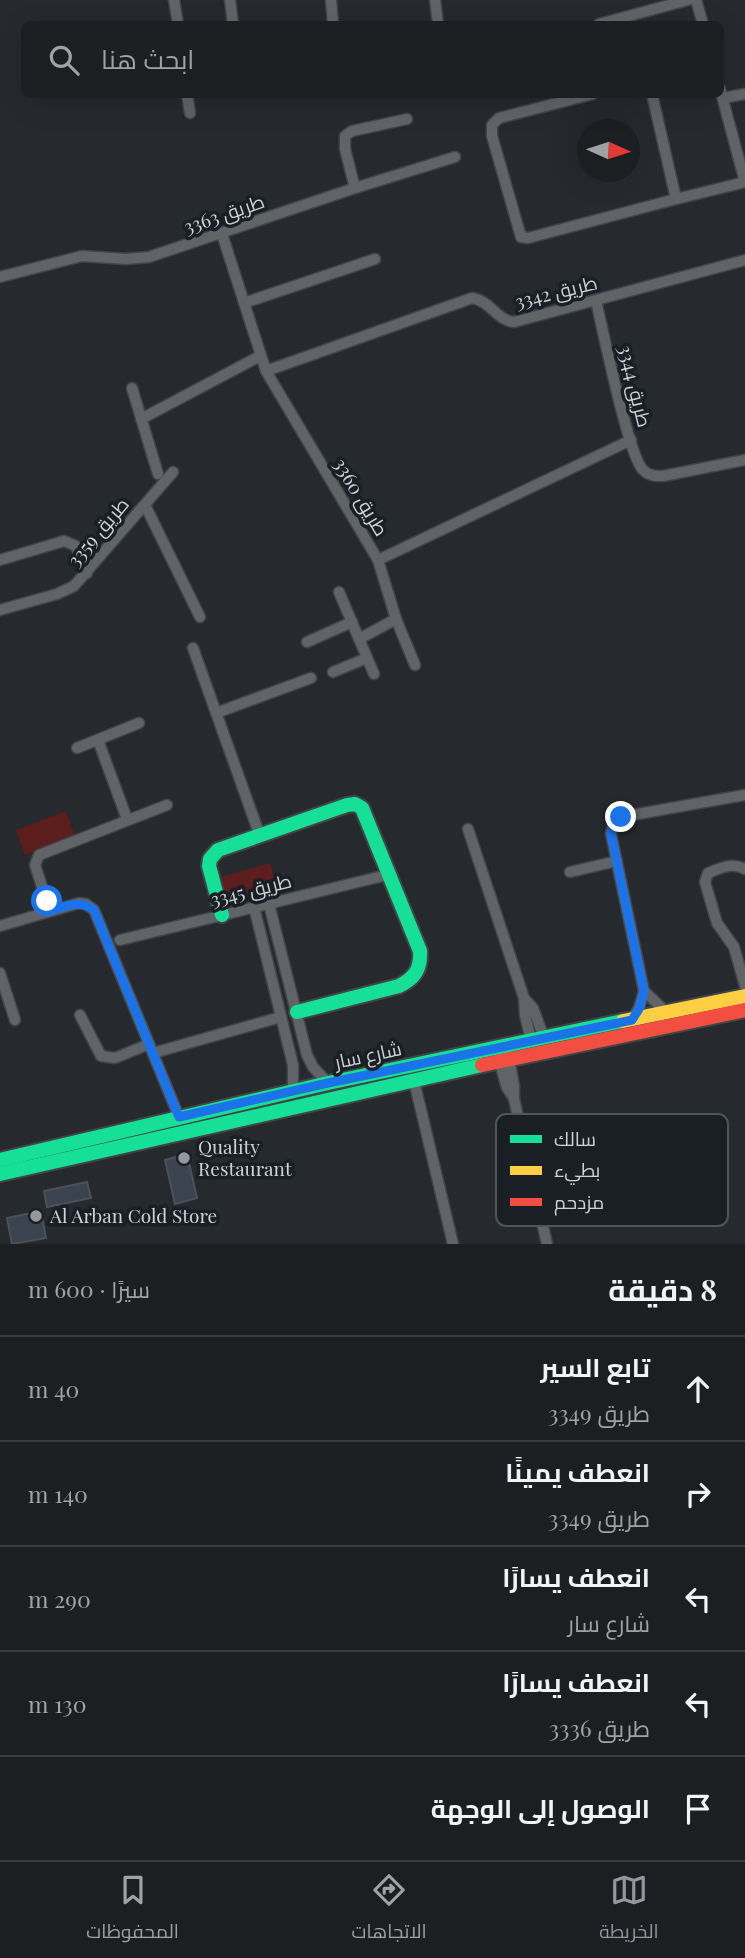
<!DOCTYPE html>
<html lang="ar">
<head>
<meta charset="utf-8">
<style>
	:root { --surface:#1c1f22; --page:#25272a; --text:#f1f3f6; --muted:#a0a2a5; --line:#3a3d40; --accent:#94989c }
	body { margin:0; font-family:"Playfair Display",Cairo,serif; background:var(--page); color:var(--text); direction:rtl }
	.compass { position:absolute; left:577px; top:119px; width:63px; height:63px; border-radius:50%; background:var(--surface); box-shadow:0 7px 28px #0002; rotate:93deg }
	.stop { position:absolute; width:21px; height:21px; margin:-16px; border:5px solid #1a73e8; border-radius:50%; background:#fff }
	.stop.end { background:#1a73e8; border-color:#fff; box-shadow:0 2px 7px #0008 }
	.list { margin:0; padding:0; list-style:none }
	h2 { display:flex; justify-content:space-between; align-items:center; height:91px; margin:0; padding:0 28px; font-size:30px }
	h2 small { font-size:23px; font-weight:400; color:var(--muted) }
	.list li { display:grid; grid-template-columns:46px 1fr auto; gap:21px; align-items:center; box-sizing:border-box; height:105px; padding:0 28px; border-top:2px solid var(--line) }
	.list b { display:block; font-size:26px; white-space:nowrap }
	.list p { margin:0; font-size:23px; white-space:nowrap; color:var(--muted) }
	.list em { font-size:23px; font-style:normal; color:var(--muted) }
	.icon { flex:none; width:38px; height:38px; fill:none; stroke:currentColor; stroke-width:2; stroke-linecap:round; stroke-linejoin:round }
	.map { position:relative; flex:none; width:745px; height:1244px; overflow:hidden; direction:ltr }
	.search { position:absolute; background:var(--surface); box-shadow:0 7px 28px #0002; left:21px; right:21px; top:21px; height:77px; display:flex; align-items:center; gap:18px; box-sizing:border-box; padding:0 24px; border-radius:10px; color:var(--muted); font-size:26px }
	.sheet { height:616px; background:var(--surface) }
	nav { display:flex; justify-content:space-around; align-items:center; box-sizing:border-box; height:98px; border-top:2px solid var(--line); background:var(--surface); font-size:19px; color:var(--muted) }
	nav a { display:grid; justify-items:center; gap:4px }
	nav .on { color:var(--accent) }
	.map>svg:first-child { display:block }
	.green { fill:#5c1d1d }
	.building { fill:#3a434f; stroke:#4d5054; stroke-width:2 }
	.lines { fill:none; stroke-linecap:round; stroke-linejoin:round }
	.street-casing { stroke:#424448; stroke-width:13 }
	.fast-casing { stroke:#424448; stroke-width:18 }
	.slow-casing { stroke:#424448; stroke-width:18 }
	.jam-casing { stroke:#424448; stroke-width:18 }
	.street { stroke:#616467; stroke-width:10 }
	.fast { stroke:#16e098; stroke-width:14 }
	.slow { stroke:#ffcf43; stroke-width:14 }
	.jam { stroke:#f24e42; stroke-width:14 }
	.route { stroke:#1a73e8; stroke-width:9 }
	.poi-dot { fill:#94989c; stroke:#1a1f26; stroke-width:2.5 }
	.labels { text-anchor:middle; stroke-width:7; stroke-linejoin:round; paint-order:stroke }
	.street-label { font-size:19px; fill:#cfd3d8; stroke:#1a1f26 }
	.poi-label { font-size:19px; fill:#cfd3d8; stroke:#1a1f26; text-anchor:start }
	.key { fill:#1a1f26; stroke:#50555b; stroke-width:2 }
	.key-label { font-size:19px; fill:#cfd3d8 }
</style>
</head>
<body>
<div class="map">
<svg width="745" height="1244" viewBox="0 0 745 1244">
	<rect width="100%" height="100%" fill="#26292d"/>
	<g class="green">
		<polygon points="66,811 75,836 25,855 16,830"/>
		<polygon points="270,863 278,890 225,906 217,878"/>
	</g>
	<g class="building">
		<polygon points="187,1154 197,1198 175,1204 165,1160"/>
		<polygon points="87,1182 91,1198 47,1207 44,1191"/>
		<polygon points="41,1211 46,1238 12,1244 7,1218"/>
	</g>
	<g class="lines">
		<g class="street-casing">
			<g id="street">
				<polyline points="174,0 178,24"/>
				<polyline points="230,0 233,24"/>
				<polyline points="331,0 333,24"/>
				<polyline points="435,0 438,24"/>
				<polyline points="696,0 703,24"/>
				<polyline points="599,24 688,0"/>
				<polyline points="720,89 745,182"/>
				<polyline points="187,94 190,113"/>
				<polyline points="593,94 499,118 492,125 492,136 521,237 528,238 676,199 652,94"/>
				<polyline points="723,98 745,94"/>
				<polyline points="355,188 345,149 345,136 352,131 407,119"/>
				<polyline points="676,199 745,182"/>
				<polyline points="222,234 266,371 378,560 396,619 415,665"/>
				<polyline points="0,277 82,256 126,259 149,257 355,188 455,157"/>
				<path d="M596 301C603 330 628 455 643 470 649 476 656 476 663 476L745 460"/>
				<polyline points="244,303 375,259"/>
				<path d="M266 371 472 298C491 301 496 320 514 322L745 260"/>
				<polyline points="132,388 158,474"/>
				<polyline points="141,419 260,356"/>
				<polyline points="145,505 200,617"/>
				<polyline points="0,560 64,541 76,546 87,573"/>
				<polyline points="378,560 631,440"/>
				<polyline points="339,592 374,674"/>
				<polyline points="0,610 57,594 74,586 173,472"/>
				<polyline points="359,639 396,619"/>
				<polyline points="307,642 352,622"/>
				<polyline points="193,648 260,836"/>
				<polyline points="333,672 367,658"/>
				<polyline points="216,713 311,678"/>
				<polyline points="98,740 127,819"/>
				<polyline points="77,748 139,723"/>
				<polyline points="468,829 524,998 525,1015 531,1040"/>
				<path d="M745 869C731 862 721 868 708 873L705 882 717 923 734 947 745 986"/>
				<polyline points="570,872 617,861"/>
				<polyline points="269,904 307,1055 313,1067 328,1083"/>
				<polyline points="254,907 293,1065 293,1092"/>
				<polyline points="50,911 35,865 39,855 167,805"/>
				<polyline points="0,926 79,903 86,904 94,910 179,1117"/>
				<polyline points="120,940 391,874"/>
				<polyline points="0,973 15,1020"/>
				<polyline points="644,991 667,1013"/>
				<polyline points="524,998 533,1008 544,1038"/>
				<polyline points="80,1015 101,1056 115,1058 149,1044"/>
				<polyline points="632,1020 639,1008 644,991 611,834 613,824 621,817 745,795"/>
				<polyline points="153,1053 281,1017"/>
				<polyline points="508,1053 514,1086 514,1099 547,1244"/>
				<polyline points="498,1057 507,1088 514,1098"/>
				<polyline points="414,1081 453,1244"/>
				<polyline points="531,1176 645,1151"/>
			</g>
		</g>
		<g class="fast-casing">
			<g id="fast">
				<path d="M222 915 209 866 210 859 218 850 347 805 355 804 362 808 420 951C421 969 415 978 399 986L297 1012"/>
				<polyline points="0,1160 328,1083 623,1021"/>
				<polyline points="0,1174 482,1065"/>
			</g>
		</g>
		<g class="slow-casing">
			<polyline id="slow" points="623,1021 745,996"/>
		</g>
		<g class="jam-casing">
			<polyline id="jam" points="482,1065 745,1010"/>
		</g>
		<use href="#street" class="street"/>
		<use href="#fast" class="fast"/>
		<use href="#slow" class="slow"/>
		<use href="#jam" class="jam"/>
	</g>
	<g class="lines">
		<path class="route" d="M47 901 50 911C66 906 79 899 94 910L179 1117 328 1083 632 1020 639 1009 644 991 611 834 613 824 621 817"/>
	</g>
	<g class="poi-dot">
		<circle cx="184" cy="1158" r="7"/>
		<circle cx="36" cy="1216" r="7"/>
	</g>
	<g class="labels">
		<g class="street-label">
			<text transform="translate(224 214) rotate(-19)" y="7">طريق 3363</text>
			<text transform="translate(556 292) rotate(-14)" y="7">طريق 3342</text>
			<text transform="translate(635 386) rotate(76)" y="7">طريق 3344</text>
			<text transform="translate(361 497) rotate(59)" y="7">طريق 3360</text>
			<text transform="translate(98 532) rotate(-50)" y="7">طريق 3359</text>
			<text transform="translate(251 890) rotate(-14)" y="7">طريق 3345</text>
			<text transform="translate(368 1055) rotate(-12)" y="7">شارع سار</text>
		</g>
		<g class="poi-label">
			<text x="198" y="1154">Quality<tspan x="198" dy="22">Restaurant</tspan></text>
			<text x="50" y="1223">Al Arban Cold Store</text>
		</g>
	</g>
	<rect x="496" y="1114" width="232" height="112" rx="10" class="key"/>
	<rect x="510" y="1135" width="32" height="8" fill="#16e098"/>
	<rect x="510" y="1166" width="32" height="9" fill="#ffcf43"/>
	<rect x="510" y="1198" width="32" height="8" fill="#f24e42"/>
	<g class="key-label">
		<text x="554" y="1146">سالك</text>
		<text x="554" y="1177">بطيء</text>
		<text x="554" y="1209">مزدحم</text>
	</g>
</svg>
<svg class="compass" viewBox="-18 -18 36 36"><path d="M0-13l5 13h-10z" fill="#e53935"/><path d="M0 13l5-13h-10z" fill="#a0a2a5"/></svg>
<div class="stop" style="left:47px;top:901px"></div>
<div class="stop end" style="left:621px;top:817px"></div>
<div class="search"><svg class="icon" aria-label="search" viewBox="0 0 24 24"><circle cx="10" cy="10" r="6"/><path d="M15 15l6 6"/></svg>ابحث هنا</div>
</div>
<section class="sheet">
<h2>8 دقيقة<small>سيرًا · 600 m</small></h2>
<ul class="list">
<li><svg class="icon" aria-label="ahead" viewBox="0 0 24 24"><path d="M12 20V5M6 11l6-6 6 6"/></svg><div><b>تابع السير</b><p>طريق 3349</p></div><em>40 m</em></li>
<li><svg class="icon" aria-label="right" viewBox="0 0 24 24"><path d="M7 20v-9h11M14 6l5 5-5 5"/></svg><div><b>انعطف يمينًا</b><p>طريق 3349</p></div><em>140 m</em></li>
<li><svg class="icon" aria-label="left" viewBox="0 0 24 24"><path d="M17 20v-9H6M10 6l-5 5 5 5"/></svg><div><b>انعطف يسارًا</b><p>شارع سار</p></div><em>290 m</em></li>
<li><svg class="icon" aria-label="left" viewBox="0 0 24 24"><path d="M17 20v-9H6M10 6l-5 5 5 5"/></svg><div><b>انعطف يسارًا</b><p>طريق 3336</p></div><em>130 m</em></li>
<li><svg class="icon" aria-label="arrive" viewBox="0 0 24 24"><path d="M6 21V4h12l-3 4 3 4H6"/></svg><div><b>الوصول إلى الوجهة</b></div></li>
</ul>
</section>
<nav>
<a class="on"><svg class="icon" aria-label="map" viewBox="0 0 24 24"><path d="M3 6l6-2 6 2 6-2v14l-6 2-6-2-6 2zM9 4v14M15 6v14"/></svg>الخريطة</a>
<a><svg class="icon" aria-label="directions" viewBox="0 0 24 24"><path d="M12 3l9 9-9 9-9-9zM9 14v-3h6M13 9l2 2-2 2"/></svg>الاتجاهات</a>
<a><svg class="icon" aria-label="saved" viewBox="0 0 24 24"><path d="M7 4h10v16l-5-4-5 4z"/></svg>المحفوظات</a>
</nav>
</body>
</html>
